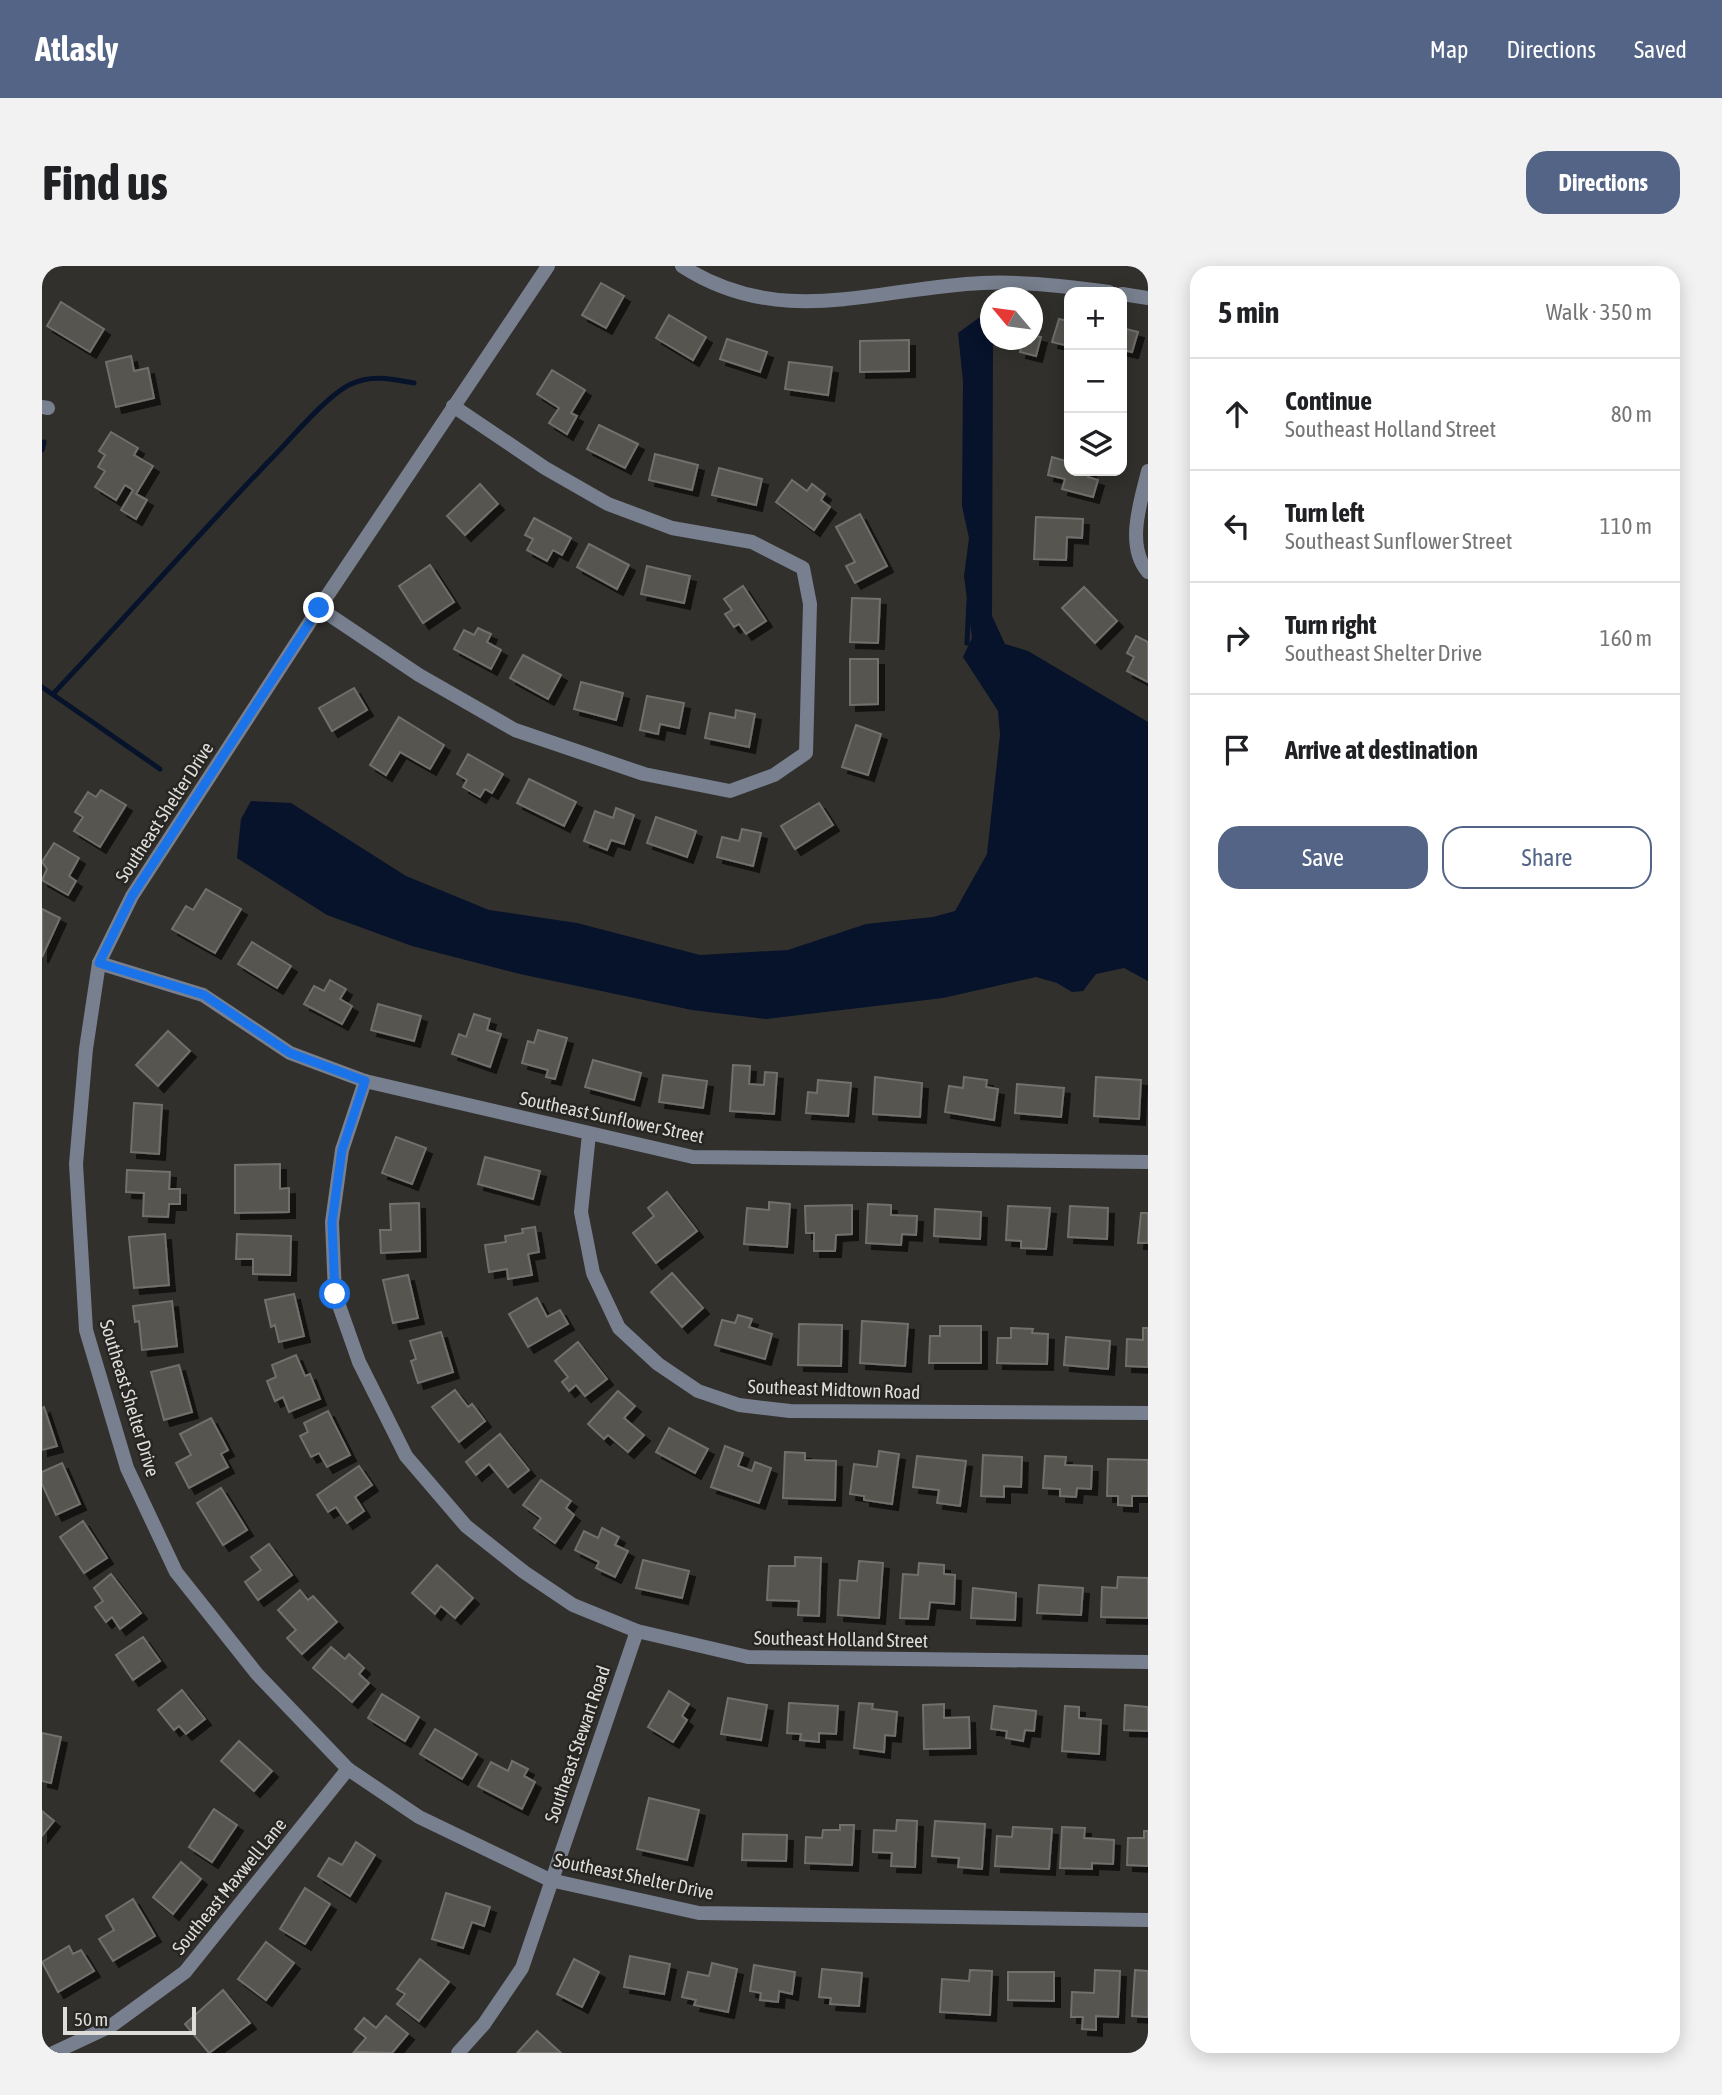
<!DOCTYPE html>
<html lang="en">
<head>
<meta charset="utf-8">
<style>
	:root { --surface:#fff; --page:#f2f2f2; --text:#202124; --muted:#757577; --line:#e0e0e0; --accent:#546486 }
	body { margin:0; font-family:"Asap Condensed",sans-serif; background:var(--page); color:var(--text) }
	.controls { position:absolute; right:21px; top:21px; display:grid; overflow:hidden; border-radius:14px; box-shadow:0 4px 18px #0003 }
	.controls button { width:63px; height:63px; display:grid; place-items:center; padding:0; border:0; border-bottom:2px solid var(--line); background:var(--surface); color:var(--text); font:35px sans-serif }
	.compass { position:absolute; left:938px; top:21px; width:63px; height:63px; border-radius:50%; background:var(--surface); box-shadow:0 4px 18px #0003; rotate:299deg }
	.scale { position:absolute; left:21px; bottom:18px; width:133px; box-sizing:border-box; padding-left:7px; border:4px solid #deddda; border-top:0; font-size:19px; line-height:24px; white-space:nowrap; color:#deddda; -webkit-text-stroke:5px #272622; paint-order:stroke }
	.stop { position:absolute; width:21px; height:21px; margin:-16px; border:5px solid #1a73e8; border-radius:50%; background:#fff }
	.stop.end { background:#1a73e8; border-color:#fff; box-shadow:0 2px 7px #0008 }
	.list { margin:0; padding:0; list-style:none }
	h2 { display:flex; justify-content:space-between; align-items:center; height:91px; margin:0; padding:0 28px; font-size:30px }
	h2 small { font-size:23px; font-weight:400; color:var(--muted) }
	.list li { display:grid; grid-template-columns:46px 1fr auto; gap:21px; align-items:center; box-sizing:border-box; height:112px; padding:0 28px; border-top:2px solid var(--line) }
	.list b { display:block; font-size:26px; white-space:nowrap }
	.list p { margin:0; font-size:23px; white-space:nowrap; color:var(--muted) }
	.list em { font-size:23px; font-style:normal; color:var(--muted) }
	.actions { display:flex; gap:14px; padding:21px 28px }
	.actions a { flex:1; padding:16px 0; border:2px solid var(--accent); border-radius:21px; text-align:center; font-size:24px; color:var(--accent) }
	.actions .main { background:var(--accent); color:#fff }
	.icon { flex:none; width:38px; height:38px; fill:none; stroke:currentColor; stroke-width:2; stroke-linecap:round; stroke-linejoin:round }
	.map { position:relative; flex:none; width:1106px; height:1787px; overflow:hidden; border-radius:21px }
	header { display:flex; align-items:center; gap:42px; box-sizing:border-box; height:98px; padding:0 35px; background:var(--accent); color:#fff }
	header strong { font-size:33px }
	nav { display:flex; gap:38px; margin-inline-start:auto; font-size:24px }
	.intro { display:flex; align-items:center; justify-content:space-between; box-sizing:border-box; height:168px; padding:0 42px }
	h1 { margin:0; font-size:49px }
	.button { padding:18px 32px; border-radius:21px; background:var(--accent); color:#fff; font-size:24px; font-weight:700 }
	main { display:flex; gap:42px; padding:0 42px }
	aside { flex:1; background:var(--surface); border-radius:21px; box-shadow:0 4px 18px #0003 }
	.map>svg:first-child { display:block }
	.water { fill:#07122b }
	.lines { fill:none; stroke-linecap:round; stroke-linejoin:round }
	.stream { stroke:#07122b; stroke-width:5 }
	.building { fill:#565450; stroke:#716f6b; stroke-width:2; filter:url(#shadow) }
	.street { stroke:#787f8e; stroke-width:14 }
	.route { stroke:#1a73e8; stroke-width:9 }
	.labels { text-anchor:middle; stroke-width:5; stroke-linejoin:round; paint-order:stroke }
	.street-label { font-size:19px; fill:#deddda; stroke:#272622 }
</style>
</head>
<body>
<header>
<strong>Atlasly</strong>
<nav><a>Map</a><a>Directions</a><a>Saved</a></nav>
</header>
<div class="intro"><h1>Find us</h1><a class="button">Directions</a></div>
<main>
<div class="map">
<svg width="1106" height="1787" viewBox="0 0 1106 1787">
	<defs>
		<filter id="shadow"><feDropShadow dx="6" dy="6" stdDeviation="0" flood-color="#0009"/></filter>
	</defs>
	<rect width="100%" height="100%" fill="#31302c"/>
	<polygon class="water" points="945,46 948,50 948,74 951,74 950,350 963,378 986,385 1106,456 1106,715 1082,702 1054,708 1041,725 1030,726 1015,717 994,711 901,732 724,753 650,744 478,708 370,680 285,649 195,592 199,553 209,535 249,537 364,610 447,644 535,657 658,689 746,684 824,658 891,651 913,645 945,588 958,469 956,445 921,391 930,372 922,310 927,272 920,240 921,115 916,67"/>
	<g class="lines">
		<g class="stream">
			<polyline points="0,184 2,176"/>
			<polyline points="925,377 927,334"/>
			<polyline points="0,421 118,503"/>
			<path d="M11 428C84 351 154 271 228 194 248 174 285 129 309 118 330 108 350 113 372 117"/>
		</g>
	</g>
	<g class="building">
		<polygon points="559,17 582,30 564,62 540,49"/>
		<polygon points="19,36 62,63 48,86 5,60"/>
		<polygon points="627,49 664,71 651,94 614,72"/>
		<polygon points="1017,53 1027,55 1027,80 1010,76"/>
		<polygon points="1080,62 1096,66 1090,86 1080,84"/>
		<polygon points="990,69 999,71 994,90 978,86 981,74 990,74"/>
		<polygon points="685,73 725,86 718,106 678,93"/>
		<polygon points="867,74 867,105 818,106 818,75"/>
		<polygon points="89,90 92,105 106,102 112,132 74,141 64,96"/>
		<polygon points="747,96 790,101 786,129 743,123"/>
		<polygon points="510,104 543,124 529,147 535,150 525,168 507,157 517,142 495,128"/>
		<polygon points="557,159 596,178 583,202 545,183"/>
		<polygon points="69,166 96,182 92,189 111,200 94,228 105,234 94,253 79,244 91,224 83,219 74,234 53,221 63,205 56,201 63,189 57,185"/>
		<polygon points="613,188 656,199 650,224 607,214"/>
		<polygon points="1010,191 1027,196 1027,205 1048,205 1046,211 1056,214 1051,231 1020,223 1023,213 1006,209"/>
		<polygon points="677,202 720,213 714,239 670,229"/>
		<polygon points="750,214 765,225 770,218 783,228 779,234 788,241 772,264 734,236"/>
		<polygon points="438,218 456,238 423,269 405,250"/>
		<polygon points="818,248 845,300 813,317 804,300 813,296 794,261"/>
		<polygon points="994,251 1041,253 1040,272 1025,271 1024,294 992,293"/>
		<polygon points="492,252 529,272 520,289 511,284 505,295 485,284 491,273 483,269"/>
		<polygon points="547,278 587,299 575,323 535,301"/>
		<polygon points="388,299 412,336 381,357 357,320"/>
		<polygon points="605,300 648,310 642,337 599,328"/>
		<polygon points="701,320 724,355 704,368 697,358 692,361 683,348 690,344 682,333"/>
		<polygon points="1042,321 1075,355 1053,377 1020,342"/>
		<polygon points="810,332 838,333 836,377 808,376"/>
		<polygon points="436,362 449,368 445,376 459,384 449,403 412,383 422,364 432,369"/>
		<polygon points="1094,370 1106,376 1106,416 1085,405 1092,391 1085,387"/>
		<polygon points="481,389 519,409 506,433 468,412"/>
		<polygon points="808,393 836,393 836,438 808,439"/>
		<polygon points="539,416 581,427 574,454 532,443"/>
		<polygon points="312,422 325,444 290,465 277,442"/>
		<polygon points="605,430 642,437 637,462 618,458 616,468 598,464"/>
		<polygon points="694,444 713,448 707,481 663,472 668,447 693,452"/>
		<polygon points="357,451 402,479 388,503 358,486 344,509 328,499"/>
		<polygon points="814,459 839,468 826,509 800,501"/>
		<polygon points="426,488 461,508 450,527 443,523 438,531 421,521 425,514 415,508"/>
		<polygon points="487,513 534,536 522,560 475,537"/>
		<polygon points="59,524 84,539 58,581 32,565 41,551 33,546 46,526 54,531"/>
		<polygon points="777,537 791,559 753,583 739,560"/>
		<polygon points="574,542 592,549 582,578 569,574 565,584 542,575 553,545 571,552"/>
		<polygon points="614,551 654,565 645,591 605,577"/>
		<polygon points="700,563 719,567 711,600 675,591 680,571 697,575"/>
		<polygon points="12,577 37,592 27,610 34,615 26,629 0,614 5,603 0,596"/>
		<polygon points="164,623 199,643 173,687 130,663 144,640 151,644"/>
		<polygon points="0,643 18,652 0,691"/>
		<polygon points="210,676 249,700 235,722 196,698"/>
		<polygon points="288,714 304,723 298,733 310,740 300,758 262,738 272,720 282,725"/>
		<polygon points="336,738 379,750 372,775 329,764"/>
		<polygon points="432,748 448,753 445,764 459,768 448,801 410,788 417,768 424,771"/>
		<polygon points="496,764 525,772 513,813 504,811 506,804 480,797 486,775 492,777"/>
		<polygon points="126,765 148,785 116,820 94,799"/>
		<polygon points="551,794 599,807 592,834 543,821"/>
		<polygon points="691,799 708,800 707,818 722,819 723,806 735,807 732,848 688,845"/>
		<polygon points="621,809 665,815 661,842 617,836"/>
		<polygon points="833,811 880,817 878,851 831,848"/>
		<polygon points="922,811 945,814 944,821 956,823 952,854 903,846 907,820 921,822"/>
		<polygon points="1054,811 1099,814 1097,853 1052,850"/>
		<polygon points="776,814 809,817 806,850 764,847 766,826 775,827"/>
		<polygon points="975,818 1022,822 1019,851 973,847"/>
		<polygon points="92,837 120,839 117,888 89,886"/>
		<polygon points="354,871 384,882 370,918 340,907"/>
		<polygon points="443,891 498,905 491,933 436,918"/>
		<polygon points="238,898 238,923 247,922 247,946 193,947 193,899"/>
		<polygon points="85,904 128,906 127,923 138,923 138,938 127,938 126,951 101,950 102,927 84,926"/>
		<polygon points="625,926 655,965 614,997 591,967 612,950 606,942"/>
		<polygon points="727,936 748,938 745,981 702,978 705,942 727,944"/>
		<polygon points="377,937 378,985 339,987 338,964 349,964 348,938"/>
		<polygon points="826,938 849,939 849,949 875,950 874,969 860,968 859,979 824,977"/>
		<polygon points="810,939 810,968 794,969 793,985 772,985 772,967 764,967 763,940"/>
		<polygon points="966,940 1008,942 1004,983 979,982 979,975 964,974"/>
		<polygon points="1028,940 1066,942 1065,973 1026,971"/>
		<polygon points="893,943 939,946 938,973 892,970"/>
		<polygon points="1099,947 1106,947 1106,977 1096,977"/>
		<polygon points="493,961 497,986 486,988 490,1009 466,1013 465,1003 447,1006 443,979 464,976 463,970 481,967 480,963"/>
		<polygon points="123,968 127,1019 92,1022 87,971"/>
		<polygon points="195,968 249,970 248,1009 211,1008 211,993 194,993"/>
		<polygon points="630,1007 661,1042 640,1061 609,1026"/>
		<polygon points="366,1009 376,1052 351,1057 341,1014"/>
		<polygon points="252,1028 262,1070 237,1076 233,1059 229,1061 223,1034"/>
		<polygon points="495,1032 505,1051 518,1044 526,1058 486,1081 467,1048"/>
		<polygon points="130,1035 135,1080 100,1084 97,1055 93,1056 91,1040"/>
		<polygon points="696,1049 710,1053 707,1061 730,1068 723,1093 673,1079 680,1054 693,1057"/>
		<polygon points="820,1055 866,1058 863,1100 818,1097"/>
		<polygon points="757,1058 800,1059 799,1100 756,1099"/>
		<polygon points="898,1060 939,1060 939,1097 887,1097 888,1070 898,1070"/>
		<polygon points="969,1062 991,1063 990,1067 1006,1068 1005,1098 955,1097 956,1072 969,1072"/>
		<polygon points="1101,1062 1106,1062 1106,1101 1084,1100 1085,1073 1101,1074"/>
		<polygon points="399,1066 411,1106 376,1117 369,1095 374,1093 368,1075"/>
		<polygon points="1024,1071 1068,1075 1066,1103 1022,1099"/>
		<polygon points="536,1076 565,1113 543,1130 534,1119 527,1125 520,1116 526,1111 513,1095"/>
		<polygon points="254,1089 263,1110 268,1108 278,1133 247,1146 241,1131 233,1135 225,1115 234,1111 230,1099"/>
		<polygon points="137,1099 150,1146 122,1154 109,1106"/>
		<polygon points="413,1124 426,1141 430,1138 443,1155 417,1176 390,1141"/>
		<polygon points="576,1125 593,1140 582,1152 602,1169 586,1186 566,1169 562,1173 546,1158"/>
		<polygon points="2,1141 15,1180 0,1184 0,1142"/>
		<polygon points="286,1145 308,1189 285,1201 277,1187 269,1191 258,1170 266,1166 262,1157"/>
		<polygon points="169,1152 186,1184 179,1188 186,1201 147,1222 134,1197 149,1189 138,1168"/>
		<polygon points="627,1162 666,1183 653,1207 614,1186"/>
		<polygon points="458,1168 487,1204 466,1221 447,1198 434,1209 424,1196"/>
		<polygon points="683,1180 701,1187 696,1200 710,1205 713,1196 729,1202 717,1237 669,1221"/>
		<polygon points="837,1185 857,1188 850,1238 822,1234 822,1230 808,1228 812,1198 835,1201"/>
		<polygon points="743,1186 763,1187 763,1194 794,1195 793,1234 741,1232"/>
		<polygon points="941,1189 980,1191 979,1221 962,1220 962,1231 939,1230"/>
		<polygon points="875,1190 924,1195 918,1240 895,1237 897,1224 871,1221"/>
		<polygon points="1003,1190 1024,1191 1023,1199 1050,1200 1049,1223 1035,1222 1034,1231 1018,1230 1018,1223 1001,1222"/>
		<polygon points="1066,1193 1106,1194 1106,1230 1090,1230 1090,1240 1076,1239 1076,1230 1065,1230"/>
		<polygon points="20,1197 38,1238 14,1249 0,1218 0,1206"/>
		<polygon points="317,1200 330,1219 313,1231 322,1245 305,1257 294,1241 286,1246 275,1229"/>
		<polygon points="499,1214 529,1235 524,1242 532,1249 513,1277 492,1262 499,1252 481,1239"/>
		<polygon points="179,1222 205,1264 181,1279 155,1237"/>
		<polygon points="41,1255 65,1292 42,1307 18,1271"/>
		<polygon points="560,1262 577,1271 573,1279 586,1285 573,1311 554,1302 557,1296 533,1284 542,1265 556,1272"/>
		<polygon points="227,1278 250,1309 216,1334 203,1316 219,1304 209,1291"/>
		<polygon points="753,1291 779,1292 777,1350 756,1349 757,1335 725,1334 727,1300 753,1300"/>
		<polygon points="601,1294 647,1305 640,1332 594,1322"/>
		<polygon points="817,1295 841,1297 837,1352 796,1349 798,1314 815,1315"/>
		<polygon points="877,1297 902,1299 902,1308 913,1309 912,1338 888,1336 886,1353 858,1352 861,1308 876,1309"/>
		<polygon points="395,1299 431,1332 413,1352 399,1340 393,1348 370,1327"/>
		<polygon points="69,1308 99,1347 78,1363 70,1351 64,1356 53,1341 61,1335 52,1322"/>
		<polygon points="1076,1311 1106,1312 1106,1352 1059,1351 1060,1321 1075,1322"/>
		<polygon points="997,1319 1041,1322 1039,1349 995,1347"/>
		<polygon points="931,1322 974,1327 973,1354 929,1352"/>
		<polygon points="258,1324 266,1334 271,1330 295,1356 260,1388 245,1372 254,1364 236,1344"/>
		<polygon points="101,1371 118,1395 91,1414 74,1389"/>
		<polygon points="289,1381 303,1393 307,1388 322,1402 317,1408 327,1417 310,1436 271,1402"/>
		<polygon points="140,1424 163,1453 144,1468 137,1460 132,1464 116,1444"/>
		<polygon points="627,1425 647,1438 640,1450 645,1454 631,1476 606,1461"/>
		<polygon points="340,1428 377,1451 363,1475 326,1452"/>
		<polygon points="686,1432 725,1439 719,1474 679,1468"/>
		<polygon points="747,1437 796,1440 794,1468 777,1467 777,1476 758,1474 759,1468 745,1467"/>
		<polygon points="817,1437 831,1438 830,1443 855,1446 853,1470 843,1469 842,1486 812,1482"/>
		<polygon points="902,1438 902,1452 927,1451 928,1482 882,1483 881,1439"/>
		<polygon points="1083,1439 1106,1441 1106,1465 1082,1464"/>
		<polygon points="952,1440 994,1445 992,1465 983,1464 981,1475 964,1472 965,1465 949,1463"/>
		<polygon points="1023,1440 1037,1441 1037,1452 1059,1454 1057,1488 1020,1485"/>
		<polygon points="393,1463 435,1488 420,1513 378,1488"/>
		<polygon points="0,1467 19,1471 9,1517 0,1515"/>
		<polygon points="197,1475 230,1505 212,1525 179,1495"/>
		<polygon points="470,1495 486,1503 482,1510 493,1516 480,1543 436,1520 449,1496 466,1505"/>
		<polygon points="607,1532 657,1544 645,1594 595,1583"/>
		<polygon points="172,1543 195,1559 170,1596 147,1581"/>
		<polygon points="0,1545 12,1555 0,1570"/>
		<polygon points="855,1554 875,1555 873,1601 849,1600 850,1587 831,1586 832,1564 854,1565"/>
		<polygon points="893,1555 943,1558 940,1603 916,1601 917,1592 890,1590"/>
		<polygon points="798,1559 812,1559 810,1599 763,1597 764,1571 780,1572 781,1564 798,1564"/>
		<polygon points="971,1561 1010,1563 1007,1603 953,1600 955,1570 970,1571"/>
		<polygon points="1020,1561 1043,1562 1042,1572 1072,1574 1071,1598 1050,1597 1050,1603 1018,1602"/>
		<polygon points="1102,1565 1106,1565 1106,1600 1085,1599 1086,1572 1102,1572"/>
		<polygon points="701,1568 745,1569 744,1595 700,1594"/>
		<polygon points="314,1576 333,1589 308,1630 276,1610 287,1592 300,1599"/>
		<polygon points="139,1596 159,1613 131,1648 111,1631"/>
		<polygon points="263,1622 288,1638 263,1678 238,1663"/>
		<polygon points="404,1627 448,1641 442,1660 430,1656 421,1682 390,1673"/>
		<polygon points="91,1633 113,1670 71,1695 57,1673 72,1664 64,1650"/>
		<polygon points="224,1676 252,1697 224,1734 196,1713"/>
		<polygon points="27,1680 31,1688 39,1684 52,1705 16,1726 0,1696"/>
		<polygon points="588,1690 628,1698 622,1728 582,1721"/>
		<polygon points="378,1693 407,1716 377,1755 355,1738 363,1728 355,1723"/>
		<polygon points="532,1693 557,1706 540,1741 515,1728"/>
		<polygon points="670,1697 695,1703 686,1746 652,1739 654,1734 640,1731 646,1706 667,1710"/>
		<polygon points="712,1699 753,1706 750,1728 737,1725 736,1736 718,1734 719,1727 708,1725"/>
		<polygon points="780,1703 820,1707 817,1740 788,1738 789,1732 777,1731"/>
		<polygon points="928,1704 950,1705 948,1749 898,1746 900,1713 927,1715"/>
		<polygon points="1053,1704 1078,1705 1076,1751 1054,1750 1054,1764 1040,1763 1041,1751 1029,1751 1030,1726 1052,1727"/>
		<polygon points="1093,1704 1106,1705 1106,1751 1090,1750"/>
		<polygon points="966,1706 1012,1706 1012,1735 966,1734"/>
		<polygon points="181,1724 208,1757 167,1787 143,1758"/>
		<polygon points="344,1750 366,1768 350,1787 312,1786 324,1772 313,1763 322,1752 334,1762"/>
		<polygon points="495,1765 519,1787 475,1787"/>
	</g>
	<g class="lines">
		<g class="street">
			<polyline points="506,0 277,342 90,630 57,697 44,783 34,898 44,1064 85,1202 134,1306 215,1408 306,1503 377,1551 508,1614 657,1647 1106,1654"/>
			<path d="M640 0C739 64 833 22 940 17 982 15 1026 20 1067 26"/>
			<polyline points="1080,28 1106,32"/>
			<polyline points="0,141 6,142"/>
			<path d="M1106 205C1099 235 1083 280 1106 306"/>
			<polyline points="277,342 377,409 473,464 602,508 688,525 732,509 764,487 768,338 761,302 710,276 630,262 566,238 503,202 411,140"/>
			<polyline points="57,697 161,729 248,787 323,815 651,891 1106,896"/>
			<polyline points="323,815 300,884 290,956 293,1028 317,1096 364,1190 424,1260 482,1306 531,1339 595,1365 706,1391 1106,1396"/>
			<polyline points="547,868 539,946 551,1007 577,1062 616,1098 656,1125 697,1139 748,1145 1106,1147"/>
			<polyline points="11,1787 69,1760 143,1706 306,1503"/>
			<polyline points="416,1787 442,1758 480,1702 595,1365"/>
		</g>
	</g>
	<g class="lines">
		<polyline class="route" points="277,342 90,630 57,697 162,729 248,787 323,815 300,884 290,956 293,1028"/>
	</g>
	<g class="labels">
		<g class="street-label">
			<text transform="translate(122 546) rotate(-57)" y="7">Southeast Shelter Drive</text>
			<text transform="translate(570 851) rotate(12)" y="7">Southeast Sunflower Street</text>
			<text transform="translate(792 1123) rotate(2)" y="7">Southeast Midtown Road</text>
			<text transform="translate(88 1132) rotate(73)" y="7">Southeast Shelter Drive</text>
			<text transform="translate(799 1373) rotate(1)" y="7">Southeast Holland Street</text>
			<text transform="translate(535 1478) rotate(-71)" y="7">Southeast Stewart Road</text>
			<text transform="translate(592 1610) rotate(12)" y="7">Southeast Shelter Drive</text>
			<text transform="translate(187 1620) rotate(-51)" y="7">Southeast Maxwell Lane</text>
		</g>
	</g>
</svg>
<div class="controls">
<button>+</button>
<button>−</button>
<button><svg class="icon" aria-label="layers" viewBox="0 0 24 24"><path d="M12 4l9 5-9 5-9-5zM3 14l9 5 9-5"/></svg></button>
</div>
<svg class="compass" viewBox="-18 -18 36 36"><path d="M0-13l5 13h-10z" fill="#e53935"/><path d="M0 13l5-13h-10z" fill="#757577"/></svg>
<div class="scale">50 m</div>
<div class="stop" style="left:293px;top:1028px"></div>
<div class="stop end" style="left:277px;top:342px"></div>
</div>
<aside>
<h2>5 min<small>Walk · 350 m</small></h2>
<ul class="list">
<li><svg class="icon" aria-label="ahead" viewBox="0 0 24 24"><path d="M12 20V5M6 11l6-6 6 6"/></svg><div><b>Continue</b><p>Southeast Holland Street</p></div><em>80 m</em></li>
<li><svg class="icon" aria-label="left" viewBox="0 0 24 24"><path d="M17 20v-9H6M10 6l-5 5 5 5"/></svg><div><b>Turn left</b><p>Southeast Sunflower Street</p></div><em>110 m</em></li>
<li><svg class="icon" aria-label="right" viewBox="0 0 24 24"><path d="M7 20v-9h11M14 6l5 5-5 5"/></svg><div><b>Turn right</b><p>Southeast Shelter Drive</p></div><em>160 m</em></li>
<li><svg class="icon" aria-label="arrive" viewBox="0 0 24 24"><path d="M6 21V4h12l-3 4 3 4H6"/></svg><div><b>Arrive at destination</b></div></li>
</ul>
<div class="actions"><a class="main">Save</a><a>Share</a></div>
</aside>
</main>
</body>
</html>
